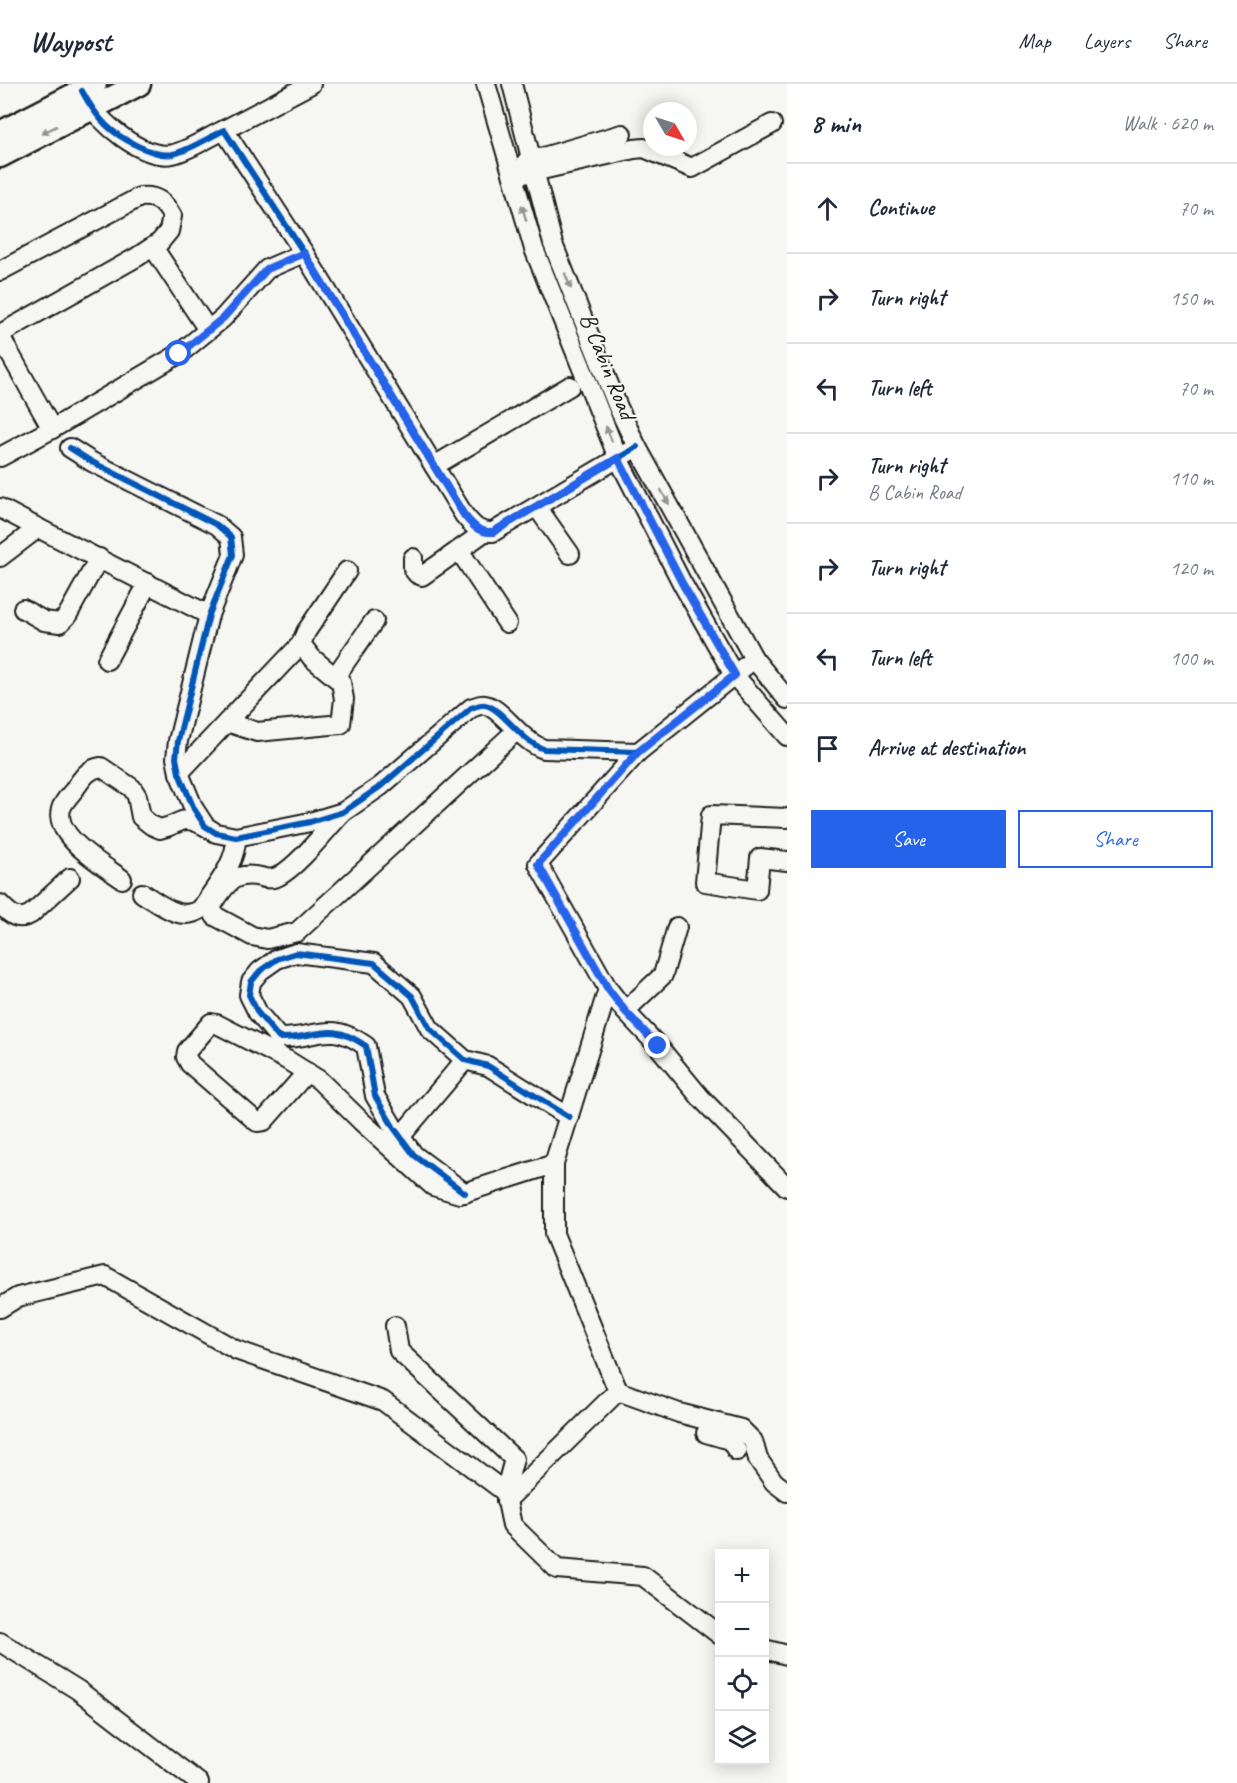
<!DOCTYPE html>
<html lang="en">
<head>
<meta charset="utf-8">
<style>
	:root { --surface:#fff; --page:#f2f2f3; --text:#1f2937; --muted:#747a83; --line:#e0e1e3; --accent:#2563eb }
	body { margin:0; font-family:Caveat,sans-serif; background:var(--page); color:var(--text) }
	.controls { position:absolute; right:18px; bottom:18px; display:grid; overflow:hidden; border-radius:0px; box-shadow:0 3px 15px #0003 }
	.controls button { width:54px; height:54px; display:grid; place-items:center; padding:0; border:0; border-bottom:2px solid var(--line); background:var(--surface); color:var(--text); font:30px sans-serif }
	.compass { position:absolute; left:643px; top:18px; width:54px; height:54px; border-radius:50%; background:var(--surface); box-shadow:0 3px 15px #0003; rotate:129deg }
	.stop { position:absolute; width:18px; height:18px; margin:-14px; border:4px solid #2563eb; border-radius:50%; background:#fff }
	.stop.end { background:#2563eb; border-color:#fff; box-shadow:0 2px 6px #0008 }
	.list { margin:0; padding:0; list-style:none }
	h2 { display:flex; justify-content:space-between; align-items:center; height:78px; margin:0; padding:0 24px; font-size:26px }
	h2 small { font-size:20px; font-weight:400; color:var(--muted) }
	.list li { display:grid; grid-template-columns:39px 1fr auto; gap:18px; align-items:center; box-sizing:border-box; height:90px; padding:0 24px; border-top:2px solid var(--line) }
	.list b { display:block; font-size:22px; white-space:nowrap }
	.list p { margin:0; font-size:20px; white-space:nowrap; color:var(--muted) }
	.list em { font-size:20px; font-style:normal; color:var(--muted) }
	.actions { display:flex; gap:12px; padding:18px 24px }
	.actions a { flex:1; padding:14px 0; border:2px solid var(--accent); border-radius:0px; text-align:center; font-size:21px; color:var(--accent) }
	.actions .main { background:var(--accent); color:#fff }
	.icon { flex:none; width:33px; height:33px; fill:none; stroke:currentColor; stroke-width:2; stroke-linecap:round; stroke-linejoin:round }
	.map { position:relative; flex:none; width:787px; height:1699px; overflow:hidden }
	header { display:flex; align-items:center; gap:36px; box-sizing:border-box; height:84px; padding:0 30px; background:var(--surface); border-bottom:2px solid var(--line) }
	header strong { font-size:28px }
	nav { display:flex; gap:33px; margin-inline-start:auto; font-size:21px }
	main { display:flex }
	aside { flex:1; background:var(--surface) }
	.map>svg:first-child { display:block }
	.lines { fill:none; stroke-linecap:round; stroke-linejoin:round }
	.minor-casing { stroke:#1c1c1c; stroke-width:22 }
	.major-casing { stroke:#1c1c1c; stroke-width:27 }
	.minor { stroke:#f6f6f2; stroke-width:18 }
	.major { stroke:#f6f6f2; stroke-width:22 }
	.cycleway-casing { stroke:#f6f6f2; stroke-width:10 }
	.cycleway { stroke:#0057b8; stroke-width:6 }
	.oneway { fill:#949492 }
	.route { stroke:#2563eb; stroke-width:8 }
	.labels { text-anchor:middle; stroke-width:4.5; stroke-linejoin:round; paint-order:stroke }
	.street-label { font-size:24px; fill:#1c1c1c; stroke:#f6f6f2 }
</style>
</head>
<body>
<header>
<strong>Waypost</strong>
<nav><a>Map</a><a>Layers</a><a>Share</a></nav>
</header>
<main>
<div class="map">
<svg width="787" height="1699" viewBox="0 0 787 1699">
	<rect width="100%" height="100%" fill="#f6f6f2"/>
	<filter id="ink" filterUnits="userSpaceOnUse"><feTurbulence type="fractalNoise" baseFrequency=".0167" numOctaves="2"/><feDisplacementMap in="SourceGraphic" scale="12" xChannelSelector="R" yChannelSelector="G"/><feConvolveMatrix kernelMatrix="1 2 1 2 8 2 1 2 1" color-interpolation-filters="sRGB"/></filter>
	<g filter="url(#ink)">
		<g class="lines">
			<g class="minor-casing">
				<g id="minor">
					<polyline points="486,0 534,165 618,374 682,499 734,591 787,652"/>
					<polyline points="512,0 553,160 618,323 637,363 754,575 787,615"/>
					<path d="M85 14C99 38 142 76 173 70 188 67 209 53 224 46L304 169 464 431C473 442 479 449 493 448L637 363"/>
					<polyline points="224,46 311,0"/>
					<polyline points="526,78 622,50"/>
					<polyline points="524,90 634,65 644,64 692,84 772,40"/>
					<polyline points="153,163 208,246"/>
					<path d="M0 187 140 113C157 111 164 118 172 132L169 147 160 158 137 173 0 250"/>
					<polyline points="0,252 52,345"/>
					<path d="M70 364 92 378 217 441 231 453 233 471 209 531 178 657 176 674 179 689 194 725 205 742 216 749 236 753 310 738 343 728 381 702 471 624C475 623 480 620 485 621 501 623 521 658 544 665L638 668"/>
					<polyline points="0,373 52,345 179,270 223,234 267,185 304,169"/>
					<polyline points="434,382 570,302"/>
					<polyline points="537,423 570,470"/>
					<polyline points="0,424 38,444"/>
					<polyline points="459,466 507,539"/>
					<polyline points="0,473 38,444 209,531"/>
					<polyline points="413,474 413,485 417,490 422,492 483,449"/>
					<polyline points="23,525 44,537 60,539 67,532 99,474"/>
					<polyline points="754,575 638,668 538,780 608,905 625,927 658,962 700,1013 787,1103"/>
					<polyline points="107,576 148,499"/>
					<polyline points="335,593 374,537"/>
					<polyline points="227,638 301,560"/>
					<polyline points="179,689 227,638 257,648 341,640 344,615 341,598 312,574 301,560 306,548 347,487"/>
					<path d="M342 729C324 748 300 780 279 792 274 795 266 795 261 793 232 786 225 802 211 823L215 832 252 852 267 855 297 848 516 647"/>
					<polyline points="787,734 711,731 705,798 757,806 760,774 787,777"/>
					<path d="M122 795C103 781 53 752 61 725 63 718 70 711 74 706 82 695 87 685 101 683L132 704 137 712 141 733 151 741 160 745C184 740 179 729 205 742"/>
					<path d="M142 809C160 820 181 839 201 825 215 803 237 779 236 753"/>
					<path d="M0 820C10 830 17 838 31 830L70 794"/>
					<polyline points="625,927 663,891 677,843"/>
					<polyline points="307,988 264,1037 257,1038 190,980 186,973 187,967 211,939 217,940 287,976 319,996 361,1037 433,1102 460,1110 554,1080"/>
					<polyline points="401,1052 465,976"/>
					<path d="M465 1109 414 1071 394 1044 375 1012 366 962C327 935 319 955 279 954L258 929 249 911 251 898 260 887 277 875 296 869 374 879 412 912 430 945 465 976 488 982 569 1033"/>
					<polyline points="0,1224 18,1213 105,1192 236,1266 383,1317 505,1408"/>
					<polyline points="395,1242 399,1267 514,1375 505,1408 512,1441 557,1485 643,1492 720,1551"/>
					<polyline points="618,1307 679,1329 741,1345 753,1357 758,1375 774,1398 787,1408"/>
					<polyline points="706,1349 730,1356 737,1367"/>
					<polyline points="506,1417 618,1307 554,1150 554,1080 608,905"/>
					<polyline points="0,1558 78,1606 199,1699"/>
					<polyline points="764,1565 787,1571"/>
				</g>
			</g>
			<g class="major-casing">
				<g id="major">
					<polyline points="0,49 95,0"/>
					<polyline points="0,72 139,0"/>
				</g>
			</g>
			<use href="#minor" class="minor"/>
			<use href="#major" class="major"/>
			<g class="cycleway-casing">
				<g id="cycleway">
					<path d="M82 7C89 20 96 31 106 41 119 54 155 74 173 70 190 66 208 54 224 46L304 169 464 431C473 442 479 449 493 448L637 363"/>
					<path d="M70 364 92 378 217 441 231 453 233 471 209 531 178 657 176 674 179 689 194 725 205 742 216 749 236 753 310 738 343 728 381 702 471 624C475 623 480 620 485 621 501 623 521 658 544 665L638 668"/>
					<path d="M465 1109 414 1071 394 1044 375 1012 366 962C327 935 319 955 279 954L258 929 249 911 251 898 260 887 277 875 296 869 374 879 412 912 430 945 465 976 488 982 569 1033"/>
				</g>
			</g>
			<use href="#cycleway" class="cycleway"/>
		</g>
		<defs><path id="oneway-solid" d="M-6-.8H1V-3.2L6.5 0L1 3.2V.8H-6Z" transform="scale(1.5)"/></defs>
		<g class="oneway">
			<use href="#oneway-solid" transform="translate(49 46) rotate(153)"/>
			<use href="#oneway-solid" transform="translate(524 129) rotate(-106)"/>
			<use href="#oneway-solid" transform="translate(568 197) rotate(68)"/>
			<use href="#oneway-solid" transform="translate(609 350) rotate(-112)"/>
			<use href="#oneway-solid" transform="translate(665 413) rotate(61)"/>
		</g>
	</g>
	<g class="lines" filter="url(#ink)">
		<path class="route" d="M179 270 223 234 267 185 304 169 464 431C473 442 479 449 493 448L618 374 682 499 735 591 638 668 538 780 608 905 625 927 658 962"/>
	</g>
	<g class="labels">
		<g class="street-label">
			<text transform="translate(608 282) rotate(68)" y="8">B Cabin Road</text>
		</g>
	</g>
</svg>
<div class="controls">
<button>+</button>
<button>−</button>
<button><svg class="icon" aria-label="locate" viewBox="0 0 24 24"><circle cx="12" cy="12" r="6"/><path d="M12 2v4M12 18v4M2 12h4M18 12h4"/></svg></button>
<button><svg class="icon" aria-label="layers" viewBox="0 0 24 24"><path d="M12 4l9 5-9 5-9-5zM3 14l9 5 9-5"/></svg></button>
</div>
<svg class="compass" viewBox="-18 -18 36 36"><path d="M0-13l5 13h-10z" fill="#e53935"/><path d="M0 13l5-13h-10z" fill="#747a83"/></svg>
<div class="stop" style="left:179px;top:270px"></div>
<div class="stop end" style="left:658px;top:962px"></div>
</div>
<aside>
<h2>8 min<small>Walk · 620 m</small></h2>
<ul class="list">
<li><svg class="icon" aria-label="ahead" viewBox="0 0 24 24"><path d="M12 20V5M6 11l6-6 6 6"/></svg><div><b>Continue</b></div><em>70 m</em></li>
<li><svg class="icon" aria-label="right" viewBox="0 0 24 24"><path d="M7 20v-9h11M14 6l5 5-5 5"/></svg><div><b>Turn right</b></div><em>150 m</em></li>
<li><svg class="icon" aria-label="left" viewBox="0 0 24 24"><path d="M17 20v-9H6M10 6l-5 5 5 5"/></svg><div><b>Turn left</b></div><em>70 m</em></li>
<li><svg class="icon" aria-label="right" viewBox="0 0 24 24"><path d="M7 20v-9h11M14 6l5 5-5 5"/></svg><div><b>Turn right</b><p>B Cabin Road</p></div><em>110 m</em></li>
<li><svg class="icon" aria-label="right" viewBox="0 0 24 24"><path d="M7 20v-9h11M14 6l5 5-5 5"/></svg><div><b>Turn right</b></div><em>120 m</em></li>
<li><svg class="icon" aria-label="left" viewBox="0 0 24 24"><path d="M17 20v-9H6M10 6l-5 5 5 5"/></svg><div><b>Turn left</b></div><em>100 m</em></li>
<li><svg class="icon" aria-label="arrive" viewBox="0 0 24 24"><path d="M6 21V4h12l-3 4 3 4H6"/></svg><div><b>Arrive at destination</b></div></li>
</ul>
<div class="actions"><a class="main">Save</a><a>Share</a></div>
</aside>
</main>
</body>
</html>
